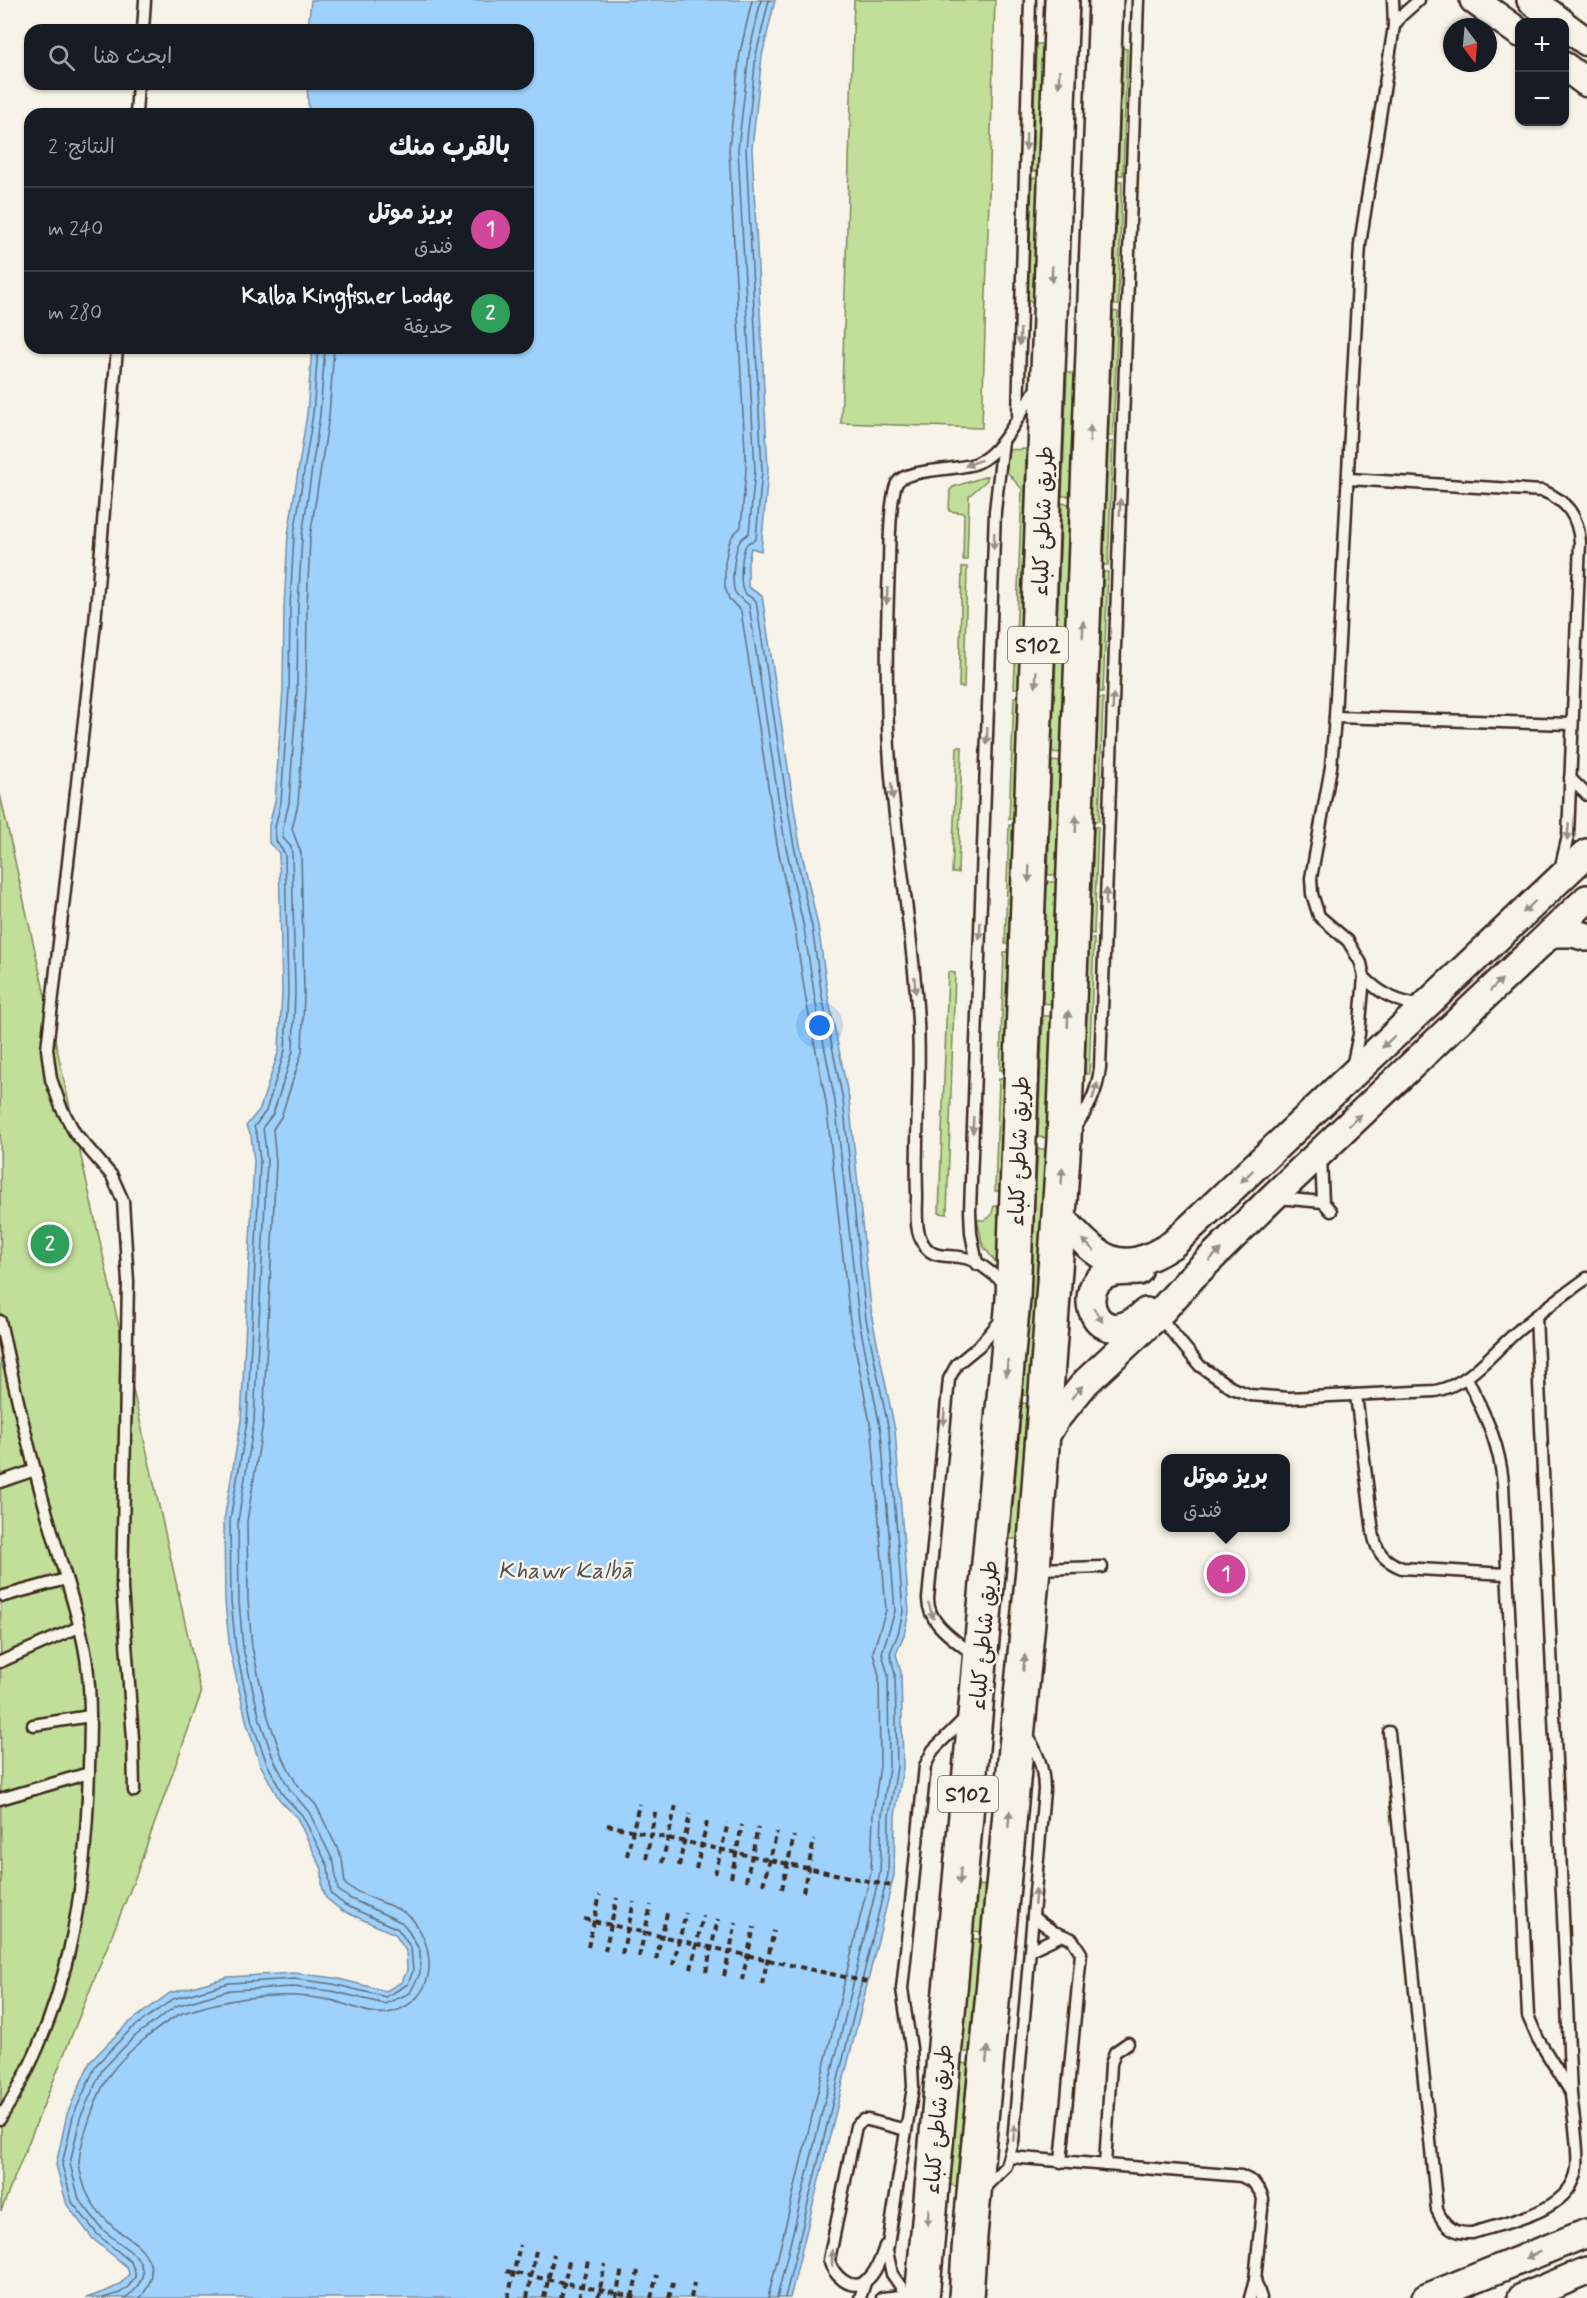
<!DOCTYPE html>
<html lang="ar">
<head>
<meta charset="utf-8">
<style>
	:root { --surface:#171b24; --page:#20242c; --text:#f1f3f6; --muted:#9ea1a6; --line:#363941; --accent:#d1495b }
	body { margin:0; font-family:Mynerve,"Playpen Sans Arabic",sans-serif; background:var(--page); color:var(--text); direction:rtl }
	.controls { position:absolute; right:18px; top:18px; display:grid; overflow:hidden; border-radius:12px; box-shadow:0 2px 4px #0004 }
	.controls button { width:54px; height:54px; display:grid; place-items:center; padding:0; border:0; border-bottom:2px solid var(--line); background:var(--surface); color:var(--text); font:30px sans-serif }
	.compass { position:absolute; left:1443px; top:18px; width:54px; height:54px; border-radius:50%; background:var(--surface); box-shadow:0 2px 4px #0004; rotate:164deg }
	.you { position:absolute; left:820px; top:1026px; width:21px; height:21px; margin:-15px; border:4px solid #fff; border-radius:50%; background:#1a73e8; box-shadow:0 0 0 9px #1a73e833 }
	.badge { display:grid; place-items:center; width:39px; height:39px; border-radius:50%; background:var(--accent); color:#fff; font-size:20px; font-weight:700 }
	.pin { position:absolute; translate:-50% -50%; border:3px solid #fff; box-shadow:0 2px 6px #0006 }
	.popup { position:absolute; left:1161px; top:1454px; width:129px; height:78px; box-sizing:border-box; display:grid; place-content:center; border-radius:12px; background:var(--surface); filter:drop-shadow(0 2px 4px #0005); font-size:20px; white-space:nowrap; color:var(--muted) }
	.popup b { font-size:22px; color:var(--text) }
	.popup::after { content:''; position:absolute; left:50%; top:100%; margin-left:-12px; border:12px solid transparent; border-top-color:var(--surface) }
	.list { margin:0; padding:0; list-style:none }
	h2 { display:flex; justify-content:space-between; align-items:center; height:78px; margin:0; padding:0 24px; font-size:26px }
	h2 small { font-size:20px; font-weight:400; color:var(--muted) }
	.list li { display:grid; grid-template-columns:39px 1fr auto; gap:18px; align-items:center; box-sizing:border-box; height:84px; padding:0 24px; border-top:2px solid var(--line) }
	.list b { display:block; font-size:22px; white-space:nowrap }
	.list p { margin:0; font-size:20px; white-space:nowrap; color:var(--muted) }
	.list em { font-size:20px; font-style:normal; color:var(--muted) }
	.icon { flex:none; width:33px; height:33px; fill:none; stroke:currentColor; stroke-width:2; stroke-linecap:round; stroke-linejoin:round }
	.map { position:relative; flex:none; width:1587px; height:2298px; overflow:hidden; direction:ltr }
	.search { position:absolute; background:var(--surface); box-shadow:0 2px 4px #0004; left:24px; top:24px; width:510px; height:66px; display:flex; align-items:center; gap:15px; box-sizing:border-box; padding:0 21px; border-radius:18px; color:var(--muted); font-size:22px }
	.panel { position:absolute; background:var(--surface); box-shadow:0 2px 4px #0004; left:24px; top:108px; width:510px; height:246px; border-radius:18px; direction:rtl }
	.map>svg:first-child { display:block }
	.green { fill:#c1df98; stroke:#7e845b; stroke-width:1.5 }
	.water { fill:#9ed1fc; stroke:#768ea3; stroke-width:1.5 }
	.lines { fill:none; stroke-linecap:round; stroke-linejoin:round }
	.shore { stroke:#636d77; stroke-width:1.5 }
	.service-casing { stroke:#3b2a1e; stroke-width:15 }
	.tertiary-casing { stroke:#3b2a1e; stroke-width:32 }
	.trunk-casing { stroke:#3b2a1e; stroke-width:38 }
	.path { stroke:#3b2a1e; stroke-width:4; stroke-dasharray:6 4.5; stroke-linecap:butt }
	.service { stroke:#f7f3e8; stroke-width:10 }
	.tertiary { stroke:#f7f3e8; stroke-width:27 }
	.trunk { stroke:#f7f3e8; stroke-width:33 }
	.oneway { fill:#998e83 }
	.labels { text-anchor:middle; stroke-width:5; stroke-linejoin:round; paint-order:stroke }
	.shield { fill:#f7f3e8; stroke:#73665b; stroke-width:1.5 }
	.shield-label { font-size:21px; font-weight:bold; fill:#3b2a1e }
	.street-label { font-size:22px; fill:#3b2a1e; stroke:#f7f3e8 }
	.water-label { font-size:24px; font-style:italic; fill:#545456; stroke:#f7f3e8 }
</style>
</head>
<body>
<div class="map">
<svg width="1587" height="2298" viewBox="0 0 1587 2298">
	<rect width="100%" height="100%" fill="#f7f3e8"/>
	<filter id="ink" filterUnits="userSpaceOnUse"><feTurbulence type="fractalNoise" baseFrequency=".0167" numOctaves="2"/><feDisplacementMap in="SourceGraphic" scale="12" xChannelSelector="R" yChannelSelector="G"/><feConvolveMatrix kernelMatrix="1 2 1 2 8 2 1 2 1" color-interpolation-filters="sRGB"/></filter>
	<g filter="url(#ink)">
		<g class="green">
			<polygon points="854,0 995,0 982,428 841,423"/>
			<polygon points="1036,44 1043,44 1039,171 1032,171"/>
			<polygon points="1123,48 1127,49 1123,175 1118,175"/>
			<polygon points="1032,178 1039,178 1035,302 1028,301"/>
			<polygon points="1118,181 1122,181 1118,305 1113,305"/>
			<polygon points="1113,311 1118,312 1113,436 1108,436"/>
			<polygon points="1067,373 1075,373 1070,496 1062,496"/>
			<polygon points="1108,442 1113,442 1108,565 1103,565"/>
			<polygon points="1026,449 1020,688 1014,688 1022,489 1006,471 1008,450"/>
			<polygon points="987,476 987,480 969,496 967,560 963,560 964,513 949,511 950,490 953,487"/>
			<polygon points="1062,503 1070,504 1066,625 1057,625"/>
			<polygon points="962,567 967,567 964,687 959,687"/>
			<polygon points="1103,572 1108,572 1103,692 1099,692"/>
			<polygon points="1057,635 1065,635 1061,753 1052,752"/>
			<polygon points="1014,697 1020,697 1015,819 1009,819"/>
			<polygon points="1098,698 1103,698 1099,821 1094,821"/>
			<polygon points="957,747 962,747 958,873 952,873"/>
			<polygon points="1052,761 1060,762 1056,875 1048,875"/>
			<polygon points="0,794 201,1694 135,1878 1,2211"/>
			<polygon points="1009,825 1015,825 1010,945 1005,944"/>
			<polygon points="1094,827 1098,827 1094,934 1090,933"/>
			<polygon points="1047,882 1056,882 1051,1004 1043,1003"/>
			<polygon points="1089,939 1094,939 1089,1074 1085,1074"/>
			<polygon points="1004,952 1010,952 1006,1070 1000,1070"/>
			<polygon points="948,972 955,973 947,1214 939,1213"/>
			<polygon points="1043,1016 1051,1016 1047,1138 1038,1137"/>
			<polygon points="999,1079 1006,1079 1001,1191 995,1191"/>
			<polygon points="1038,1149 1046,1149 1032,1396 1023,1395"/>
			<polygon points="994,1206 1000,1207 997,1264 983,1246 977,1220 985,1220 991,1216"/>
			<polygon points="1022,1403 1030,1404 1019,1539 1010,1539"/>
			<polygon points="977,1885 987,1886 982,1932 973,1931"/>
			<polygon points="972,1939 981,1939 970,2052 962,2052"/>
			<polygon points="960,2063 968,2064 957,2186 949,2185"/>
		</g>
		<path class="water" d="M311 0H775L762 56 752 148 768 471 761 551 751 548 748 563V587L762 596 799 840 818 926 828 996 849 1099 872 1318 895 1430 909 1612 904 1635 896 1654 901 1672 903 1768 895 1816 894 1875 790 2298H86C102 2292 120 2289 129 2274L127 2267 93 2239 67 2205 56 2165 67 2114 90 2062 126 2025 170 1993 228 1977 294 1973 335 1978 386 1991 402 1982 407 1970 406 1951 395 1934 341 1910 326 1898 322 1886V1869L297 1818 279 1799 260 1764 247 1724 230 1651 225 1602 224 1520 241 1421 254 1161 251 1135 246 1126 260 1109 279 1050 282 992 279 853 269 843V826L275 801 283 689 284 607 288 535 307 414 312 348H528V114H309L307 84H528V30H308Z"/>
		<g class="lines">
			<g class="shore">
				<polyline points="752,0 740,53 729,149 746,470 741,527 733,535 729,543 725,562 725,587 729,599 741,611 777,844 795,930 806,1000 826,1102 850,1321 872,1433 886,1610 873,1652 879,1676 880,1766 873,1814 871,1872 768,2298"/>
				<path d="M761 0 749 54 738 149 755 470 749 533C746 536 741 538 739 543 734 553 731 582 735 592 738 598 745 601 749 605L785 843 804 928 815 999 835 1101 859 1320 881 1432 895 1611 882 1653 888 1675 889 1767 882 1815 880 1873 777 2298"/>
				<path d="M769 0 756 55 746 148 762 470 756 539C754 541 750 541 748 543 741 548 739 586 744 592 747 596 753 598 756 601L793 841 812 927 822 997 843 1100 866 1319 889 1431 903 1612 898 1634 890 1653 895 1674 897 1767 889 1816 888 1874 785 2298"/>
				<polyline points="103,2298 120,2293 128,2287 135,2277 135,2272 131,2262 98,2235 72,2202 62,2165 73,2116 96,2065 130,2030 173,1999 229,1983 294,1979 333,1984 386,1997 408,1984 413,1971 411,1948 398,1929 345,1905 331,1894 328,1866 302,1815 283,1795 266,1761 252,1722 236,1649 231,1601 230,1520 247,1422 252,1325 260,1161 257,1135 254,1127 266,1111 285,1050 288,992 285,854 276,841 275,827 281,802 289,690 290,607 294,535 313,414 318,348"/>
				<polyline points="125,2298 135,2290 141,2280 143,2273 140,2262 136,2256 103,2230 79,2199 70,2164 80,2118 102,2070 135,2036 176,2006 230,1990 293,1987 332,1991 385,2004 410,1993 420,1973 420,1951 406,1927 401,1922 349,1898 338,1890 334,1863 309,1812 290,1790 273,1758 260,1720 243,1648 239,1601 238,1521 254,1422 267,1161 263,1127 273,1114 293,1051 295,992 292,854 291,847 283,838 283,828 289,803 297,691 298,607 302,536 320,415 325,348"/>
				<path d="M140 2298C151 2285 155 2272 147 2257 140 2242 121 2235 110 2224 102 2216 92 2204 88 2195 84 2188 80 2172 79 2164 79 2144 98 2091 110 2074 118 2063 131 2050 141 2042 153 2032 166 2022 178 2015 185 2012 193 2010 200 2008 242 1996 287 1992 330 2000 349 2004 373 2018 392 2012 436 2000 438 1952 413 1920 401 1905 363 1899 345 1884L342 1858 316 1805 297 1785 281 1754 268 1717 252 1647 248 1600 247 1521 263 1423 276 1162 273 1129 281 1117 302 1052 304 993 301 853 292 829 298 804 306 691 307 608 310 537 329 416 334 348"/>
			</g>
			<g class="service-casing">
				<g id="service">
					<polyline points="1394,26 1401,16 1419,0"/>
					<polyline points="143,30 145,0"/>
					<polyline points="136,114 138,84"/>
					<polyline points="117,348 95,623 47,1049 51,1079 61,1107 75,1133 112,1176 123,1201 128,1282 122,1588 133,1739 134,1791"/>
					<polyline points="1018,414 1030,0"/>
					<path d="M1349 479 1543 491C1567 501 1578 516 1580 542L1568 836 1560 870"/>
					<polyline points="1335,717 1571,724"/>
					<polyline points="1570,778 1587,795"/>
					<path d="M1364 977C1379 993 1398 1003 1421 1005"/>
					<polyline points="1352,1067 1359,1034 1364,977 1361,963 1348,941 1319,916 1312,894 1311,878 1331,767 1335,717 1360,244 1394,26 1393,0"/>
					<path d="M1074 1128C1089 1109 1097 1092 1100 1068L1138 0"/>
					<polyline points="1321,1158 1323,1202 1331,1211"/>
					<polyline points="1278,1198 1323,1202"/>
					<polyline points="977,1264 971,1233 970,1211 995,511 1003,441"/>
					<path d="M1008 1285C996 1278 986 1267 974 1261 953 1250 931 1266 920 1237 915 1225 917 1209 917 1195 915 1138 921 1080 918 1022 914 940 898 858 891 776 885 706 886 636 889 566 889 549 890 496 897 483 905 468 959 471 977 463 1004 451 1021 410 1038 386"/>
					<path d="M1158 1315 1200 1366 1232 1388 1250 1395 1289 1398 1435 1391C1471 1384 1492 1352 1520 1329 1541 1311 1564 1295 1587 1278"/>
					<path d="M0 1321C15 1391 31 1460 51 1528 62 1567 76 1606 84 1646 92 1687 90 1727 89 1768 86 1894 69 2011 0 2119"/>
					<path d="M1467 1378C1485 1416 1499 1441 1503 1483L1528 2016 1538 2039 1570 2091"/>
					<path d="M1356 1395 1373 1532C1376 1552 1384 1561 1402 1568L1506 1574"/>
					<polyline points="0,1482 35,1470"/>
					<polyline points="1037,1569 1102,1567"/>
					<polyline points="4,1596 66,1579"/>
					<path d="M975 1656C956 1640 928 1625 928 1599L949 1379 957 1364 979 1346 1001 1320"/>
					<polyline points="0,1662 79,1627"/>
					<polyline points="33,1725 90,1716"/>
					<path d="M1389 1732 1437 2210C1444 2226 1454 2234 1472 2233 1507 2222 1572 2212 1577 2168 1579 2149 1573 2115 1571 2094L1536 1316"/>
					<polyline points="0,1799 89,1773"/>
					<polyline points="1033,1917 1054,1932 1072,1939 1081,1953 1061,2162"/>
					<polyline points="1030,1950 1062,1935"/>
					<polyline points="1010,2157 1241,2176 1253,2182 1261,2193 1263,2199 1255,2280 1250,2298"/>
					<polyline points="1105,2165 1111,2064 1115,2052 1128,2043"/>
					<path d="M983 2189 1006 2166 1013 2142 1044 1790C1044 1767 1037 1751 1025 1732"/>
					<path d="M885 2246C881 2258 876 2273 866 2281 850 2293 833 2274 829 2260L856 2126 863 2120H868L906 2130"/>
					<polyline points="1255,2280 1261,2298"/>
					<polyline points="906,2294 892,2274 887,2251 913,2087 911,2048 902,1989 925,1766 933,1750 968,1715"/>
					<polyline points="860,2298 866,2280"/>
					<polyline points="882,2298 909,2295"/>
				</g>
			</g>
			<g class="tertiary-casing">
				<g id="tertiary">
					<polyline points="1474,0 1520,33"/>
					<polyline points="1531,0 1561,22"/>
					<polyline points="1564,25 1587,42"/>
					<polyline points="1564,66 1587,83"/>
					<polyline points="1551,933 1573,933 1587,937"/>
					<path d="M1059 1215C1097 1257 1118 1281 1173 1244L1587 853"/>
					<path d="M1138 1271C1128 1272 1116 1270 1106 1275 1073 1291 1098 1357 1146 1312"/>
					<polyline points="1043,1440 1055,1420 1086,1382 1158,1315 1191,1278 1272,1198 1587,899"/>
					<polyline points="1426,2298 1587,2233"/>
					<polyline points="1522,2298 1587,2271"/>
				</g>
			</g>
			<g class="trunk-casing">
				<g id="trunk">
					<polyline points="922,2298 1013,1299 1062,0"/>
					<polyline points="966,2298 970,2236 1033,1569 1059,1215 1064,1140 1106,0"/>
				</g>
			</g>
			<g class="path">
				<polyline points="607,1825 891,1886"/>
				<polyline points="627,1856 639,1804"/>
				<polyline points="646,1859 656,1808"/>
				<polyline points="662,1863 676,1805"/>
				<polyline points="679,1866 690,1814"/>
				<polyline points="696,1869 708,1818"/>
				<polyline points="715,1874 728,1823"/>
				<polyline points="731,1878 742,1825"/>
				<polyline points="746,1881 758,1828"/>
				<polyline points="763,1885 777,1832"/>
				<polyline points="782,1889 794,1836"/>
				<polyline points="803,1892 814,1840"/>
				<polyline points="584,1919 867,1982"/>
				<polyline points="588,1947 600,1895"/>
				<polyline points="605,1951 617,1898"/>
				<polyline points="622,1954 634,1902"/>
				<polyline points="639,1957 651,1905"/>
				<polyline points="656,1960 668,1909"/>
				<polyline points="673,1965 686,1913"/>
				<polyline points="691,1969 703,1916"/>
				<polyline points="706,1972 718,1919"/>
				<polyline points="724,1976 736,1923"/>
				<polyline points="742,1980 754,1927"/>
				<polyline points="762,1984 774,1931"/>
				<polyline points="506,2271 639,2298"/>
				<polyline points="632,2297 638,2271"/>
				<polyline points="508,2298 520,2245"/>
				<polyline points="527,2298 536,2250"/>
				<polyline points="544,2298 554,2254"/>
				<polyline points="561,2298 570,2257"/>
				<polyline points="579,2298 588,2261"/>
				<polyline points="598,2298 605,2264"/>
				<polyline points="616,2298 622,2268"/>
				<polyline points="651,2298 657,2275"/>
				<polyline points="669,2298 674,2279"/>
				<polyline points="691,2298 694,2283"/>
			</g>
			<use href="#service" class="service"/>
			<use href="#tertiary" class="tertiary"/>
			<use href="#trunk" class="trunk"/>
		</g>
		<defs><path id="oneway-solid" d="M-6-.8H1V-3.2L6.5 0L1 3.2V.8H-6Z" transform="scale(1.5)"/></defs>
		<g class="oneway">
			<use href="#oneway-solid" transform="translate(1059 79) rotate(92)"/>
			<use href="#oneway-solid" transform="translate(1026 142) rotate(92)"/>
			<use href="#oneway-solid" transform="translate(1052 274) rotate(92)"/>
			<use href="#oneway-solid" transform="translate(1020 337) rotate(92)"/>
			<use href="#oneway-solid" transform="translate(1090 434) rotate(-88)"/>
			<use href="#oneway-solid" transform="translate(973 463) rotate(159)"/>
			<use href="#oneway-solid" transform="translate(1120 507) rotate(-88)"/>
			<use href="#oneway-solid" transform="translate(994 541) rotate(92)"/>
			<use href="#oneway-solid" transform="translate(887 596) rotate(93)"/>
			<use href="#oneway-solid" transform="translate(1083 629) rotate(-88)"/>
			<use href="#oneway-solid" transform="translate(1036 679) rotate(92)"/>
			<use href="#oneway-solid" transform="translate(1113 702) rotate(-88)"/>
			<use href="#oneway-solid" transform="translate(987 736) rotate(92)"/>
			<use href="#oneway-solid" transform="translate(892 791) rotate(84)"/>
			<use href="#oneway-solid" transform="translate(1076 824) rotate(-88)"/>
			<use href="#oneway-solid" transform="translate(1568 832) rotate(95)"/>
			<use href="#oneway-solid" transform="translate(1029 874) rotate(92)"/>
			<use href="#oneway-solid" transform="translate(1106 897) rotate(-88)"/>
			<use href="#oneway-solid" transform="translate(1529 907) rotate(136)"/>
			<use href="#oneway-solid" transform="translate(980 931) rotate(92)"/>
			<use href="#oneway-solid" transform="translate(915 985) rotate(86)"/>
			<use href="#oneway-solid" transform="translate(1496 985) rotate(-44)"/>
			<use href="#oneway-solid" transform="translate(1068 1019) rotate(-88)"/>
			<use href="#oneway-solid" transform="translate(1388 1042) rotate(137)"/>
			<use href="#oneway-solid" transform="translate(1095 1091) rotate(-72)"/>
			<use href="#oneway-solid" transform="translate(1355 1120) rotate(-44)"/>
			<use href="#oneway-solid" transform="translate(973 1125) rotate(92)"/>
			<use href="#oneway-solid" transform="translate(1062 1176) rotate(-87)"/>
			<use href="#oneway-solid" transform="translate(1247 1176) rotate(136)"/>
			<use href="#oneway-solid" transform="translate(1088 1245) rotate(-137)"/>
			<use href="#oneway-solid" transform="translate(1215 1255) rotate(-44)"/>
			<use href="#oneway-solid" transform="translate(1098 1315) rotate(57)"/>
			<use href="#oneway-solid" transform="translate(1007 1368) rotate(95)"/>
			<use href="#oneway-solid" transform="translate(1077 1392) rotate(-49)"/>
			<use href="#oneway-solid" transform="translate(944 1417) rotate(95)"/>
			<use href="#oneway-solid" transform="translate(931 1611) rotate(72)"/>
			<use href="#oneway-solid" transform="translate(1024 1663) rotate(-84)"/>
			<use href="#oneway-solid" transform="translate(1009 1819) rotate(-85)"/>
			<use href="#oneway-solid" transform="translate(960 1876) rotate(95)"/>
			<use href="#oneway-solid" transform="translate(1035 1897) rotate(-85)"/>
			<use href="#oneway-solid" transform="translate(987 2055) rotate(-85)"/>
			<use href="#oneway-solid" transform="translate(1014 2133) rotate(-85)"/>
			<use href="#oneway-solid" transform="translate(928 2217) rotate(94)"/>
			<use href="#oneway-solid" transform="translate(1533 2255) rotate(158)"/>
			<use href="#oneway-solid" transform="translate(832 2258) rotate(-90)"/>
		</g>
	</g>
	<g class="labels">
		<g class="shield">
			<rect x="1008" y="627" width="60" height="36" rx="4.5"/>
			<rect x="938" y="1776" width="60" height="36" rx="4.5"/>
		</g>
		<g class="shield-label">
			<text x="1038" y="652">S102</text>
			<text x="968" y="1801">S102</text>
		</g>
		<g class="street-label">
			<text transform="translate(1042 521) rotate(-88)" y="8">طريق شاطئ كلباء</text>
			<text transform="translate(1018 1151) rotate(-88)" y="8">طريق شاطئ كلباء</text>
			<text transform="translate(983 1635) rotate(-85)" y="8">طريق شاطئ كلباء</text>
			<text transform="translate(937 2119) rotate(-85)" y="8">طريق شاطئ كلباء</text>
		</g>
		<g class="water-label">
			<text x="565" y="1578">Khawr Kalbā</text>
		</g>
	</g>
</svg>
<div class="controls">
<button>+</button>
<button>−</button>
</div>
<svg class="compass" viewBox="-18 -18 36 36"><path d="M0-13l5 13h-10z" fill="#e53935"/><path d="M0 13l5-13h-10z" fill="#9ea1a6"/></svg>
<div class="you"></div>
<div class="pin badge" style="left:1226px;top:1574px;background:#d1479c">1</div>
<div class="popup"><b>بريز موتل</b>فندق</div>
<div class="pin badge" style="left:50px;top:1244px;background:#2e9e5b">2</div>
<div class="search"><svg class="icon" aria-label="search" viewBox="0 0 24 24"><circle cx="10" cy="10" r="6"/><path d="M15 15l6 6"/></svg>ابحث هنا</div>
<section class="panel">
<h2>بالقرب منك<small>النتائج: 2</small></h2>
<ul class="list">
<li><span class="badge" style="background:#d1479c">1</span><div><b>بريز موتل</b><p>فندق</p></div><em>240 m</em></li>
<li><span class="badge" style="background:#2e9e5b">2</span><div><b>Kalba Kingfisher Lodge</b><p>حديقة</p></div><em>280 m</em></li>
</ul>
</section>
</div>
</body>
</html>
